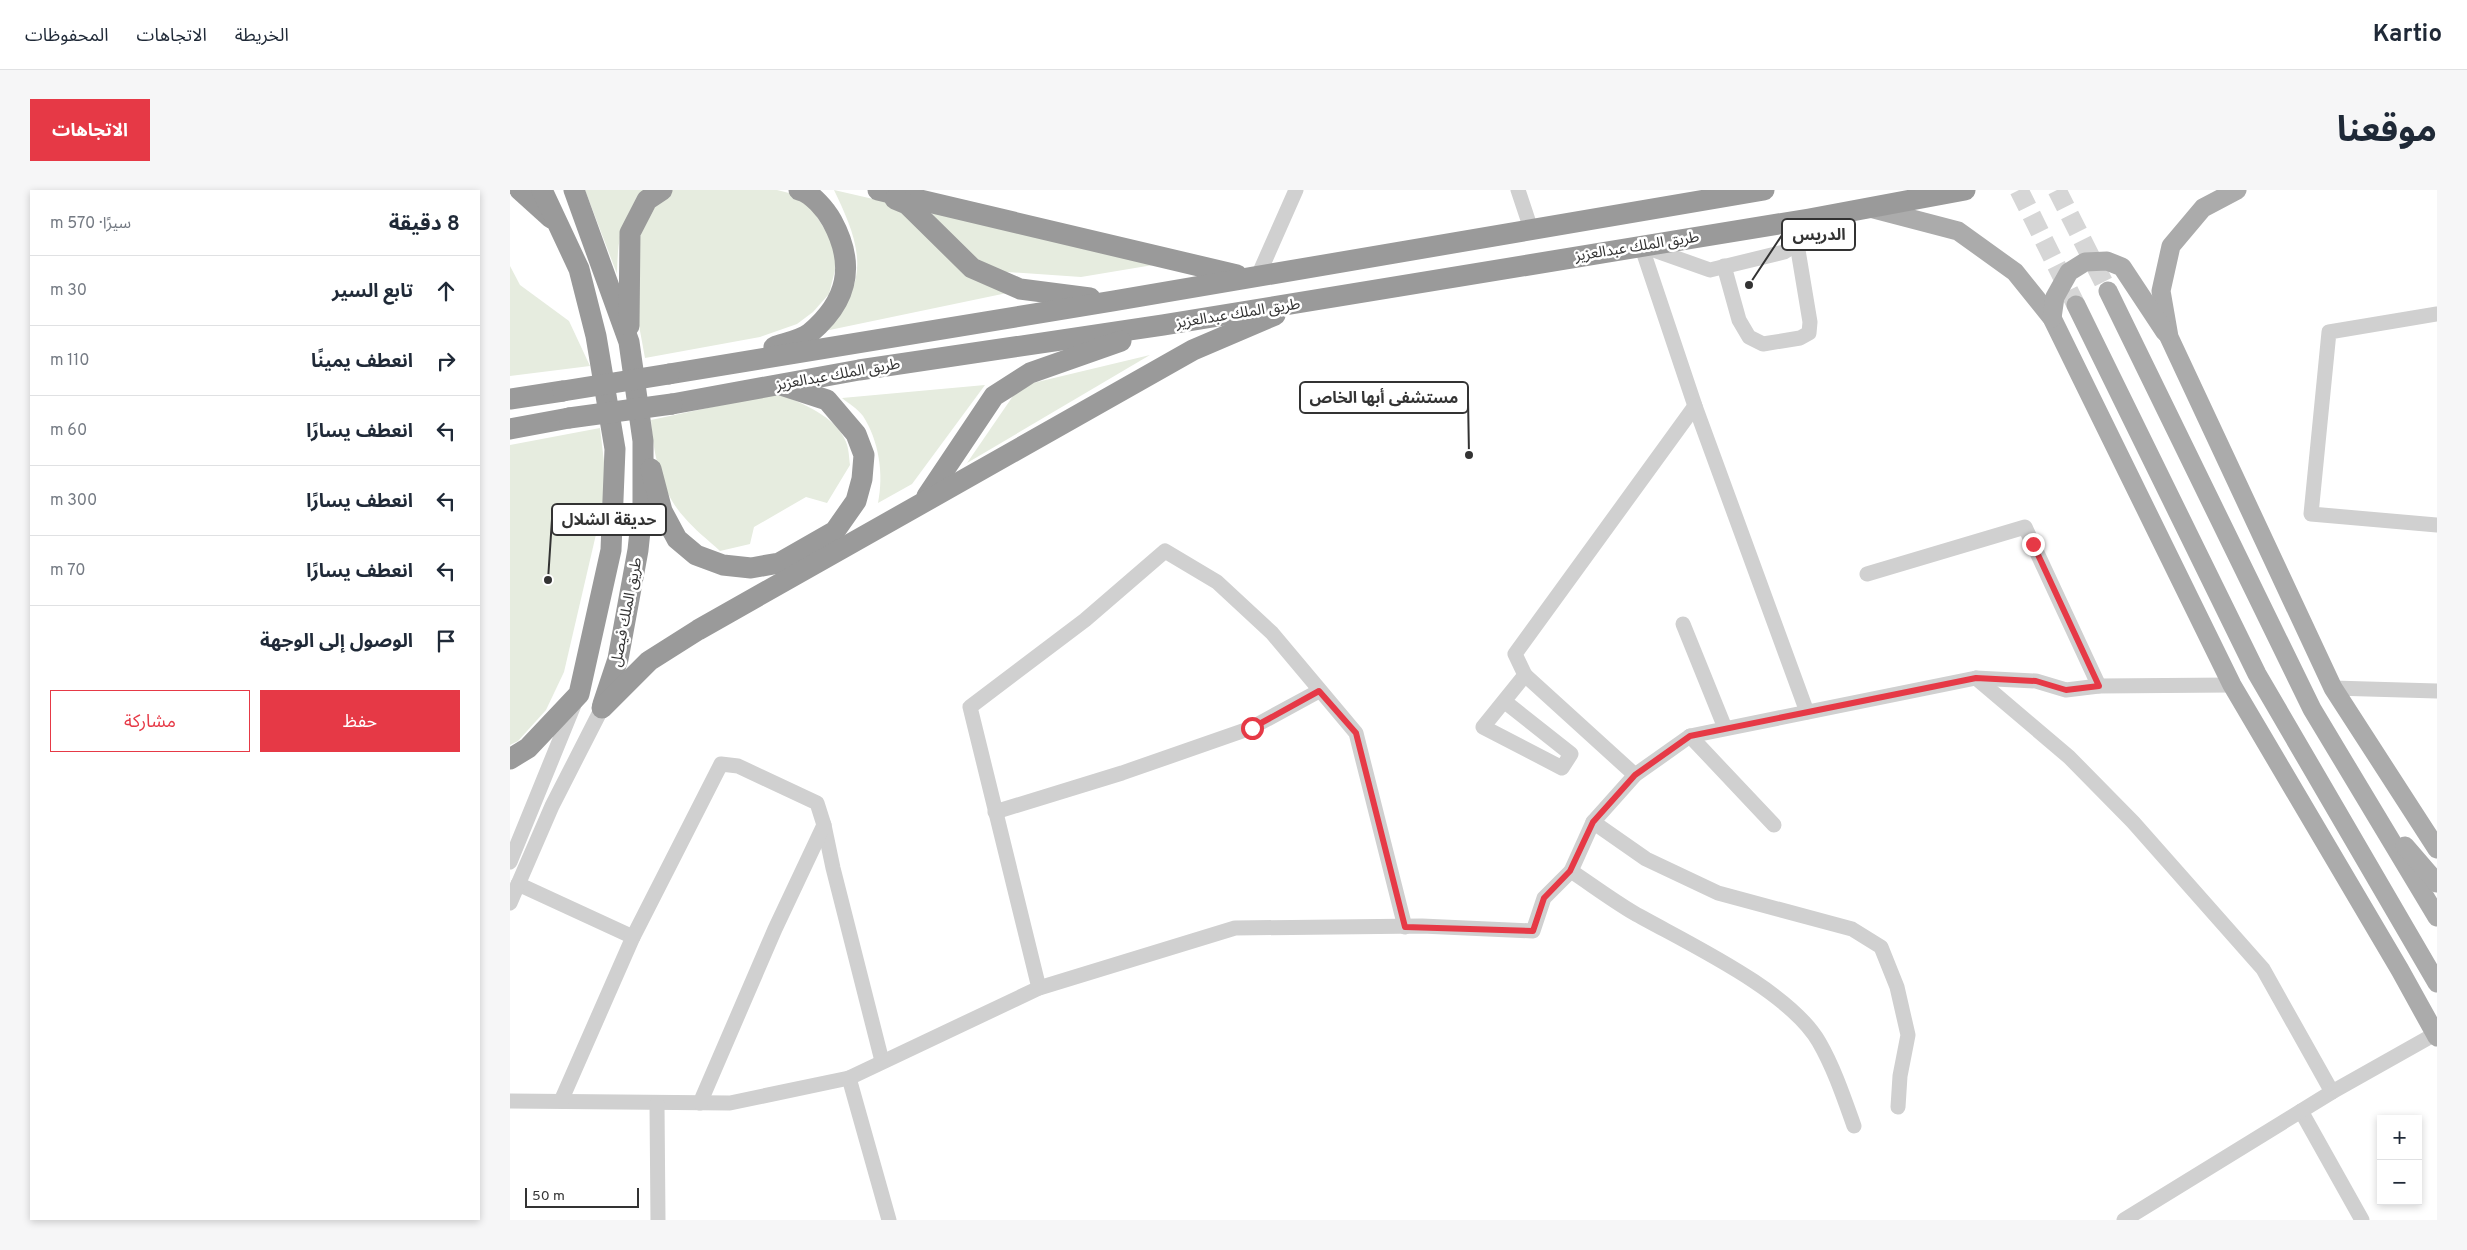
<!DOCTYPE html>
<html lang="ar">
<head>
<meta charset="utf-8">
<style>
	:root { --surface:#fff; --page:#f6f6f7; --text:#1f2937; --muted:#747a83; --line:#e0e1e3; --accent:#e63946 }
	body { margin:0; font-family:Overpass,"Noto Sans Arabic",sans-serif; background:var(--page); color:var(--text); direction:rtl }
	.controls { position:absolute; right:15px; bottom:15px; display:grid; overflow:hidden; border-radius:0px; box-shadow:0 2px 8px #0003 }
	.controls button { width:45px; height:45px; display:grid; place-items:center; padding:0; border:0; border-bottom:1px solid var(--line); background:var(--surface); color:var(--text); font:25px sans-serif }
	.scale { position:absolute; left:15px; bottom:12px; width:114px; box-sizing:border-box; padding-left:5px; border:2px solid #333; border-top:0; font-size:14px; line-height:18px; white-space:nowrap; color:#333; -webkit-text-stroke:4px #fff; paint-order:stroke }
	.stop { position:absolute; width:15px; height:15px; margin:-11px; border:4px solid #e63946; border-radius:50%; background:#fff }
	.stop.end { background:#e63946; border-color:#fff; box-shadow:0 1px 5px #0008 }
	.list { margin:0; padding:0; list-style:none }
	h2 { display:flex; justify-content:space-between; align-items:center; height:65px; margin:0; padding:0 20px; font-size:21px }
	h2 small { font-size:16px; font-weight:400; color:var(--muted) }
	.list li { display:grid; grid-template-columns:32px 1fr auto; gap:15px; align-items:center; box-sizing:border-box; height:70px; padding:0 20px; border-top:1px solid var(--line) }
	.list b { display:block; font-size:19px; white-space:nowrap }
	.list em { font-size:16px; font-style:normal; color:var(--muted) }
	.actions { display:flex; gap:10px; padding:15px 20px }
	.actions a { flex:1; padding:11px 0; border:1px solid var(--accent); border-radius:0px; text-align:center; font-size:18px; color:var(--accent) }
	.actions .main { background:var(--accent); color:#fff }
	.icon { flex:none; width:28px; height:28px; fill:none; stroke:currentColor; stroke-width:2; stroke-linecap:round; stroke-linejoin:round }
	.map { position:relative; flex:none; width:1927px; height:1030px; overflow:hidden; direction:ltr; border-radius:0px }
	header { display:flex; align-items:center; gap:30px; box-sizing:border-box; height:70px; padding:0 25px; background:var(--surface); border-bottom:1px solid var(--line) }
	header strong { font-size:24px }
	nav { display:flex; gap:28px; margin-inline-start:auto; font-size:18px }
	.intro { display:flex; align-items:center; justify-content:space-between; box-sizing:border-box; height:120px; padding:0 30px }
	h1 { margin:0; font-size:35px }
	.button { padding:12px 22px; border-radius:0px; background:var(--accent); color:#fff; font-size:18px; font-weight:700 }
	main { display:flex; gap:30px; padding:0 30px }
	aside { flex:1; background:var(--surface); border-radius:0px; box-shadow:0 2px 8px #0003 }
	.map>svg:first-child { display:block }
	.green { fill:#e6ecdf }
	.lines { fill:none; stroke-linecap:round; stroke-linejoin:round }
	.major-tunnel { stroke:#d6d6d6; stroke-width:19; stroke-dasharray:19 9; stroke-linecap:butt }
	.minor { stroke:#d0d0d0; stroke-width:15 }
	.major { stroke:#ababab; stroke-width:19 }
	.highway { stroke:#9a9a9a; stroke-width:21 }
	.highway-bridge { stroke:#9a9a9a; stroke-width:21 }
	.route { stroke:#e63946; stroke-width:6 }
	.labels { text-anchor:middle; stroke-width:5; stroke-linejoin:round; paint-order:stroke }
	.street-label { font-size:15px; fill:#333; stroke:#fff }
	.leader { fill:none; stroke:#333; stroke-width:2 }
	.callout-dot { fill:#333; stroke:#fff; stroke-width:2 }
	.callout { fill:#fff; stroke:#333; stroke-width:2 }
	.callout-label { font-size:16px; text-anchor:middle; font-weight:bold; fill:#333 }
</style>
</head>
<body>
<header>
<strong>Kartio</strong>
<nav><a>الخريطة</a><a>الاتجاهات</a><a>المحفوظات</a></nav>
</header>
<div class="intro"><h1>موقعنا</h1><a class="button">الاتجاهات</a></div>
<main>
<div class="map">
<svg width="1927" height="1030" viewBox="0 0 1927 1030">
	<rect width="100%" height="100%" fill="#fff"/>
	<g class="green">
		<path d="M75 0H135C111 35 108 42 107 84Z"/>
		<polygon points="161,0 267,0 295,7 323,53 327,72 319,104 303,122 287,134 250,147 135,168 123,103 126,65 134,28"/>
		<path d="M324 0 385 14 497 103 310 142C320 130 335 117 341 103 357 68 339 32 324 0Z"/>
		<polygon points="417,18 643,75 571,87 482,81 467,73"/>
		<polygon points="0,76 10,95 59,131 80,176 0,186"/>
		<polygon points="640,165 457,273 503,206 523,193"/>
		<path d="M475 195 402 294 368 313C374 284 369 251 353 226 348 219 338 213 332 208Z"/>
		<path d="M268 203C292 214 325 225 336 252 339 259 339 268 340 275L317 313 296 307 244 337 240 354 210 361C198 350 184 339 174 327 151 302 143 262 141 230Z"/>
		<polygon points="90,238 97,297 54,482 36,520 8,551 0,555 0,255"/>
	</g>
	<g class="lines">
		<g class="major-tunnel">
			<polyline points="1509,0 1566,115"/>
			<polyline points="1547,0 1598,101"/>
		</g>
		<g class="minor">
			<polyline points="1008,0 1021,39"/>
			<polyline points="1131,55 1185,216 1297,522"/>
			<polyline points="1135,57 1200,80 1274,62 1287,54 1299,29"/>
			<polyline points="1214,76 1229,130 1239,147 1253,154 1290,148 1299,143 1300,132 1287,54"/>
			<polyline points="748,86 786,0"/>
			<polyline points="1927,124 1819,142 1801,324 1927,335"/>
			<polyline points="1357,384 1515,337 1589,496"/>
			<polyline points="1173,434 1215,538"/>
			<polyline points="1015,485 1125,585"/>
			<polyline points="1466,488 1559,567 1623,632 1753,779 1822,902"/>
			<polyline points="1823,498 1927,501"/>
			<polyline points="994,511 1061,564 1052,578 973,537 1015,485 1005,464 1185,216"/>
			<polyline points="1180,546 1264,635"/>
			<polyline points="485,622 612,583 741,538 809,501"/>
			<polyline points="1083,632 1136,669 1208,703 1342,739 1371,757 1387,797 1398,845 1390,886 1388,917"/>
			<polyline points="314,635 323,678 372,871"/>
			<polyline points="0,672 64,515"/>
			<path d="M1061 681C1082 695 1102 710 1124 723 1177 753 1279 800 1309 852 1324 878 1334 908 1344 936"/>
			<polyline points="8,694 123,747"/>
			<polyline points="0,713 42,616 92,518"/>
			<polyline points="529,798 460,517 575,430 655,361 707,392 762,443 846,543 895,737"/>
			<polyline points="339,888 379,1030"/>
			<polyline points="0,911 220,913 339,888 529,798 725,738 912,736 1023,741 1034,708 1061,681 1083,632 1125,585 1180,546 1466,488 1526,491 1556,500 1589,496 1722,495"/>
			<polyline points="51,911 123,747 211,574 228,576 307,613 314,635 265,739 190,913"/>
			<polyline points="147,914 148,1030"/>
			<polyline points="1791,921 1852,1030"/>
			<polyline points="1614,1030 1822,902 1925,844"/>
		</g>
		<g class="major">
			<polyline points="1727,0 1693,18 1661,56 1651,101 1659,147 1823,498 1927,659"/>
			<polyline points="1360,18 1448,41 1505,82 1542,128 1722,495 1890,780 1927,847"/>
			<polyline points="1598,101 1802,519 1927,727"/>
			<polyline points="1566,115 1747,484 1927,793"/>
			<polyline points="1542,128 1545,107 1559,82 1575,72 1597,71 1612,77 1655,142"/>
			<polyline points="1895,656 1927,693"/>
		</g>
		<g class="highway">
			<polyline points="10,0 41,28"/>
			<polyline points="64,0 119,152 133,251 133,313 128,360 108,469 93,514"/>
			<polyline points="368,0 727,85"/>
			<polyline points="385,9 397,14 462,78 510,99 580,108"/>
			<polyline points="119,136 120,43 137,10 152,0"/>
			<path d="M264 157C275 153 291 150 300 143 338 111 346 75 322 31 316 20 302 3 289 0"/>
			<polyline points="159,184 603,111 1254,0"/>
			<polyline points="0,209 53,201"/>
			<polyline points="162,214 349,180 653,135 1299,29 1455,0"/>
			<polyline points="0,239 59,228"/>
			<polyline points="141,279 152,321 167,349 186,365 213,375 241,378 269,373 325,341 346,311 352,289 354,265 346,244 317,210 271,195"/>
			<polyline points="417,306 484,206 520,183 611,151"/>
			<polyline points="92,518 139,471 188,440 683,160 765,125"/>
			<polyline points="0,569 18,558 69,504 101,360 105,259 86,146 69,79 32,0"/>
		</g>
		<g class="highway-bridge">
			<polyline points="53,201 159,184"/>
			<polyline points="59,228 162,214"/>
		</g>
	</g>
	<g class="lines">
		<polyline class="route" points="742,538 809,501 846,543 895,737 1023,741 1034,708 1060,681 1083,632 1125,585 1180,546 1466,488 1526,491 1556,500 1589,496 1523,354"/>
	</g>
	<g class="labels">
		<g class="street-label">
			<text transform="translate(1127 56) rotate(-9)" y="5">طريق الملك عبدالعزيز</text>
			<text transform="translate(728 123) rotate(-9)" y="5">طريق الملك عبدالعزيز</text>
			<text transform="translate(328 184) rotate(-10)" y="5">طريق الملك عبدالعزيز</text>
			<text transform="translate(116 422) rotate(-79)" y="5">طريق الملك فيصل</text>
		</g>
	</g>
	<path class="leader" d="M1239 95L1272 45M959 265L958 208M38 390L42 329"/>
	<g class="callout-dot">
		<circle cx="1239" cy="95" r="5"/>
		<circle cx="959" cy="265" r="5"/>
		<circle cx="38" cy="390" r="5"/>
	</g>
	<g class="callout">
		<rect x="1272" y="29" width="73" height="31" rx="5"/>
		<rect x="790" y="192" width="168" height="31" rx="5"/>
		<rect x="42" y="314" width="114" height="31" rx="5"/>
	</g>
	<g class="callout-label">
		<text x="1309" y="50">الدريس</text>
		<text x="874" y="213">مستشفى أبها الخاص</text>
		<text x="99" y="335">حديقة الشلال</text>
	</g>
</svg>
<div class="controls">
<button>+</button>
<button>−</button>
</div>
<div class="scale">50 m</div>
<div class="stop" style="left:742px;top:538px"></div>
<div class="stop end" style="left:1523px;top:354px"></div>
</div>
<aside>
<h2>8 دقيقة<small>سيرًا · 570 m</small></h2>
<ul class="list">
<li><svg class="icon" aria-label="ahead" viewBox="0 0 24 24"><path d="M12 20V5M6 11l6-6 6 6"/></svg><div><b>تابع السير</b></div><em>30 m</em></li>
<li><svg class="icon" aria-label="right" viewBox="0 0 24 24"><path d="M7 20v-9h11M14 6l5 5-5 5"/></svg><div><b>انعطف يمينًا</b></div><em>110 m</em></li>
<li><svg class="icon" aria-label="left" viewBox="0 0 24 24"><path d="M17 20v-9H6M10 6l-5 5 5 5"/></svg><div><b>انعطف يسارًا</b></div><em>60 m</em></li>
<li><svg class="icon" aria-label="left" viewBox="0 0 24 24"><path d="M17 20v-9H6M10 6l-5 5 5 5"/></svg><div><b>انعطف يسارًا</b></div><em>300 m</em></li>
<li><svg class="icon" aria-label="left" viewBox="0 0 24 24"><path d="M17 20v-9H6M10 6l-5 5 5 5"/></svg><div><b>انعطف يسارًا</b></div><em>70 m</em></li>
<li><svg class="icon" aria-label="arrive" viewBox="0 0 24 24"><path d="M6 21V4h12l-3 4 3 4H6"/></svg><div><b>الوصول إلى الوجهة</b></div></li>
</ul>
<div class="actions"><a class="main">حفظ</a><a>مشاركة</a></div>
</aside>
</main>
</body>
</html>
